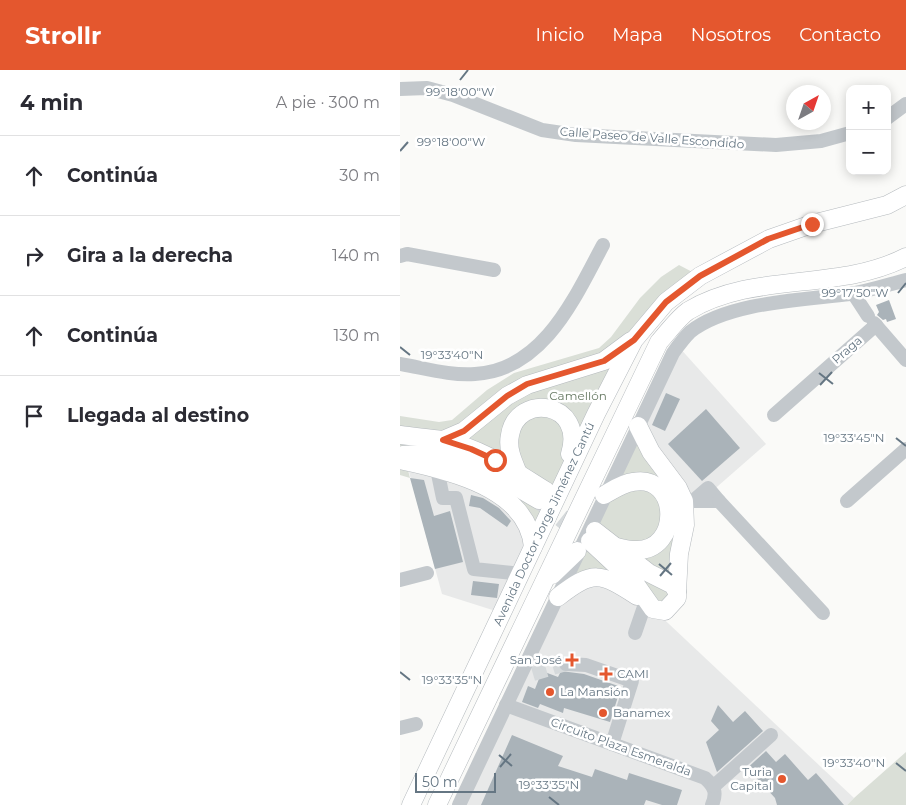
<!DOCTYPE html>
<html lang="es">
<head>
<meta charset="utf-8">
<style>
	:root { --surface:#fff; --page:#f7f7f7; --text:#2b2b33; --muted:#7c7c81; --line:#e1e1e2; --accent:#e4572e }
	body { margin:0; font-family:Montserrat,sans-serif; background:var(--page); color:var(--text) }
	.controls { position:absolute; right:15px; top:15px; display:grid; overflow:hidden; border-radius:10px; box-shadow:0 2px 12px #0003 }
	.controls button { width:45px; height:45px; display:grid; place-items:center; padding:0; border:0; border-bottom:1px solid var(--line); background:var(--surface); color:var(--text); font:25px sans-serif }
	.compass { position:absolute; left:386px; top:15px; width:45px; height:45px; border-radius:50%; background:var(--surface); box-shadow:0 2px 12px #0003; rotate:40deg }
	.scale { position:absolute; left:15px; bottom:12px; width:81px; box-sizing:border-box; padding-left:5px; border:2px solid #657683; border-top:0; font-size:14px; line-height:18px; white-space:nowrap; color:#657683; -webkit-text-stroke:4px #fff; paint-order:stroke }
	.stop { position:absolute; width:15px; height:15px; margin:-11px; border:4px solid #e4572e; border-radius:50%; background:#fff }
	.stop.end { background:#e4572e; border-color:#fff; box-shadow:0 1px 5px #0008 }
	.list { margin:0; padding:0; list-style:none }
	h2 { display:flex; justify-content:space-between; align-items:center; height:65px; margin:0; padding:0 20px; font-size:21px }
	h2 small { font-size:16px; font-weight:400; color:var(--muted) }
	.list li { display:grid; grid-template-columns:32px 1fr auto; gap:15px; align-items:center; box-sizing:border-box; height:80px; padding:0 20px; border-top:1px solid var(--line) }
	.list b { display:block; font-size:19px; white-space:nowrap }
	.list em { font-size:16px; font-style:normal; color:var(--muted) }
	.icon { flex:none; width:28px; height:28px; fill:none; stroke:currentColor; stroke-width:2; stroke-linecap:round; stroke-linejoin:round }
	.map { position:relative; flex:none; width:506px; height:735px; overflow:hidden }
	header { display:flex; align-items:center; gap:30px; box-sizing:border-box; height:70px; padding:0 25px; background:var(--accent); color:#fff }
	header strong { font-size:24px }
	nav { display:flex; gap:28px; margin-inline-start:auto; font-size:18px }
	main { display:flex }
	aside { flex:1; background:var(--surface) }
	.map>svg:first-child { display:block }
	.built { fill:#e8e9e9 }
	.green { fill:#dadfd7 }
	.building { fill:#aab3b9 }
	.lines { fill:none; stroke-linecap:round; stroke-linejoin:round }
	.minor-tunnel { stroke:#d5d9db; stroke-width:14; stroke-dasharray:14 7; stroke-linecap:butt }
	.major-tunnel { stroke:#d5d9db; stroke-width:18; stroke-dasharray:18 9; stroke-linecap:butt }
	.major-casing { stroke:#b5babe; stroke-width:19 }
	.minor { stroke:#c3c8cc; stroke-width:14 }
	.major { stroke:#fff; stroke-width:18 }
	.route { stroke:#e4572e; stroke-width:6 }
	.ticks { fill:none; stroke:#657683; stroke-width:2 }
	.poi-dot { fill:#e4572e; stroke:#fff; stroke-width:2 }
	.labels { text-anchor:middle; stroke-width:5; stroke-linejoin:round; paint-order:stroke }
	.street-label { font-size:12px; fill:#657683; stroke:#fff }
	.park-label { font-size:12px; fill:#687a64; stroke:#fff }
	.poi-label { font-size:12px; fill:#657683; stroke:#fff; text-anchor:start }
	.ticks-label { font-size:12px; text-anchor:middle; fill:#657683; stroke:#fff; stroke-width:5; stroke-linejoin:round; paint-order:stroke }
</style>
</head>
<body>
<header>
<strong>Strollr</strong>
<nav><a>Inicio</a><a>Mapa</a><a>Nosotros</a><a>Contacto</a></nav>
</header>
<main>
<aside>
<h2>4 min<small>A pie · 300 m</small></h2>
<ul class="list">
<li><svg class="icon" aria-label="ahead" viewBox="0 0 24 24"><path d="M12 20V5M6 11l6-6 6 6"/></svg><div><b>Continúa</b></div><em>30 m</em></li>
<li><svg class="icon" aria-label="right" viewBox="0 0 24 24"><path d="M7 20v-9h11M14 6l5 5-5 5"/></svg><div><b>Gira a la derecha</b></div><em>140 m</em></li>
<li><svg class="icon" aria-label="ahead" viewBox="0 0 24 24"><path d="M12 20V5M6 11l6-6 6 6"/></svg><div><b>Continúa</b></div><em>130 m</em></li>
<li><svg class="icon" aria-label="arrive" viewBox="0 0 24 24"><path d="M6 21V4h12l-3 4 3 4H6"/></svg><div><b>Llegada al destino</b></div></li>
</ul>
</aside>
<div class="map">
<svg width="506" height="735" viewBox="0 0 506 735">
	<rect width="100%" height="100%" fill="#fafaf8"/>
	<g class="built">
		<polygon points="278,276 366,374 286,444 238,356"/>
		<polygon points="6,391 110,433 133,477 102,543 42,524"/>
		<polygon points="196,506 253,539 454,728 447,735 59,735 158,527"/>
	</g>
	<g class="green">
		<polygon points="279,195 300,206 234,270 133,477 110,433 6,392 10,408 0,405 0,346 39,352 52,350 87,320 114,303 199,278 211,267 240,228 261,207"/>
		<polygon points="238,356 278,418 270,538 211,509 158,527"/>
		<polygon points="506,682 506,735 447,735 454,728"/>
	</g>
	<g class="building">
		<polygon points="489,230 496,249 487,252 486,249 483,250 477,245 479,242 476,235"/>
		<polygon points="266,323 280,329 265,361 252,355"/>
		<polygon points="306,339 340,378 302,411 268,374"/>
		<polygon points="10,408 24,410 34,446 50,441 63,492 35,499"/>
		<polygon points="71,425 83,428 99,438 111,451 107,457 80,438 69,436"/>
		<polygon points="73,511 99,514 97,528 71,525"/>
		<polygon points="142,601 158,607 161,601 184,604 221,617 210,652 164,638 163,643 140,634 138,638 122,632 128,616 135,619"/>
		<polygon points="318,635 333,652 345,641 363,661 317,702 306,672 319,660 311,651"/>
		<polygon points="112,665 163,686 158,696 192,707 195,699 227,710 229,703 282,720 277,735 262,735 246,730 244,735 81,735"/>
		<polygon points="366,681 376,692 385,684 408,710 416,703 444,735 377,735 375,728 354,705 350,708 344,701"/>
	</g>
	<g class="lines">
		<polyline class="minor-tunnel" points="133,604 166,594"/>
		<polyline class="major-tunnel" points="140,431 190,471"/>
		<g class="major-casing">
			<g id="major">
				<polyline points="238,356 251,382 278,418 284,431 285,455 279,484 277,522"/>
				<path d="M0 365C14 367 29 368 42 370 80 377 114 401 146 421"/>
				<polyline points="43,370 64,361 107,326 127,315 204,291 231,271"/>
				<path d="M3 385C55 379 96 405 139 430"/>
				<path d="M0 390C48 400 128 418 133 477"/>
				<path d="M118 403C113 391 107 379 110 365 117 322 186 331 170 384"/>
				<path d="M204 425C213 420 223 413 233 412 280 403 282 482 235 480 228 480 222 478 215 477"/>
				<polyline points="190,471 234,512 253,539 265,541 277,528 277,522 273,515 249,503 195,461"/>
				<polyline points="152,505 177,481"/>
				<path d="M158 527C193 500 200 502 237 526"/>
				<polyline points="11,735 196,344 234,270 266,232 300,206 369,169 412,154 487,135 506,125"/>
				<path d="M37 735 259 272C268 262 278 248 288 241 354 201 438 222 506 187"/>
			</g>
		</g>
		<g class="minor">
			<polyline points="0,19 27,18 53,25 142,60 176,65 376,75 421,71 450,63"/>
			<polyline points="487,48 506,34"/>
			<polyline points="0,186 7,184 94,200"/>
			<polyline points="453,223 468,246"/>
			<polyline points="474,253 506,290"/>
			<path d="M0 294C24 298 51 306 75 304 144 300 175 227 203 175"/>
			<polyline points="374,345 476,255"/>
			<polyline points="37,399 43,428 56,428 74,499 121,504"/>
			<polyline points="284,431 319,431 308,418 293,431"/>
			<polyline points="319,431 423,543"/>
			<polyline points="447,431 506,379"/>
			<polyline points="0,510 27,503"/>
			<polyline points="235,563 246,531"/>
			<polyline points="166,594 186,595 232,611 212,674"/>
			<path d="M106 635 305 708C315 717 317 723 312 735"/>
			<polyline points="0,658 16,654"/>
			<polyline points="314,716 371,665"/>
			<path d="M59 735C130 584 201 433 273 283 278 276 284 268 290 262 328 232 403 230 450 224 469 221 487 215 506 210"/>
		</g>
		<use href="#major" class="major"/>
	</g>
	<g class="lines">
		<polyline class="route" points="95,390 71,379 43,370 64,361 107,326 127,314 204,291 234,270 266,232 300,206 368,169 412,154"/>
	</g>
	<path class="ticks" d="M60 10 68 0M0 81 8 72M498 223 506 213M0 277 10 285M419 303 433 314M420 315 432 302M496 368 506 376M259 494 272 505M260 506 271 493M0 602 10 610M99 685 112 696M496 693 506 701M100 697 111 684M149 727 159 735"/>
	<g class="poi-dot">
		<path d="M169.5 582.5h5v5h5v5h-5v5h-5v-5h-5v-5h5z"/>
		<path d="M203.5 596.5h5v5h5v5h-5v5h-5v-5h-5v-5h5z"/>
		<circle cx="150" cy="622" r="5"/>
		<circle cx="203" cy="643" r="5"/>
		<circle cx="382" cy="709" r="5"/>
	</g>
	<g class="labels">
		<g class="street-label">
			<text transform="translate(252 68) rotate(4)" y="4">Calle Paseo de Valle Escondido</text>
			<text transform="translate(447 280) rotate(-41)" y="4">Praga</text>
			<text transform="translate(144 454) rotate(-65)" y="4">Avenida Doctor Jorge Jiménez Cantú</text>
			<text transform="translate(221 677) rotate(20)" y="4">Circuito Plaza Esmeralda</text>
		</g>
		<g class="park-label">
			<text x="178" y="330">Camellón</text>
		</g>
		<g class="poi-label">
			<text x="162" y="594" text-anchor="end">San José</text>
			<text x="217" y="608">CAMI</text>
			<text x="160" y="626">La Mansión</text>
			<text x="213" y="647">Banamex</text>
			<text x="372" y="706" text-anchor="end">Turia<tspan x="372" dy="14">Capital</tspan></text>
		</g>
	</g>
	<g class="ticks-label">
		<text x="60" y="26">99°18'00"W</text>
		<text x="51" y="76">99°18'00"W</text>
		<text x="455" y="227">99°17'50"W</text>
		<text x="52" y="289">19°33'40"N</text>
		<text x="454" y="372">19°33'45"N</text>
		<text x="52" y="614">19°33'35"N</text>
		<text x="454" y="697">19°33'40"N</text>
		<text x="149" y="719">19°33'35"N</text>
	</g>
</svg>
<div class="controls">
<button>+</button>
<button>−</button>
</div>
<svg class="compass" viewBox="-18 -18 36 36"><path d="M0-13l5 13h-10z" fill="#e53935"/><path d="M0 13l5-13h-10z" fill="#7c7c81"/></svg>
<div class="scale">50 m</div>
<div class="stop" style="left:95px;top:390px"></div>
<div class="stop end" style="left:412px;top:154px"></div>
</div>
</main>
</body>
</html>
